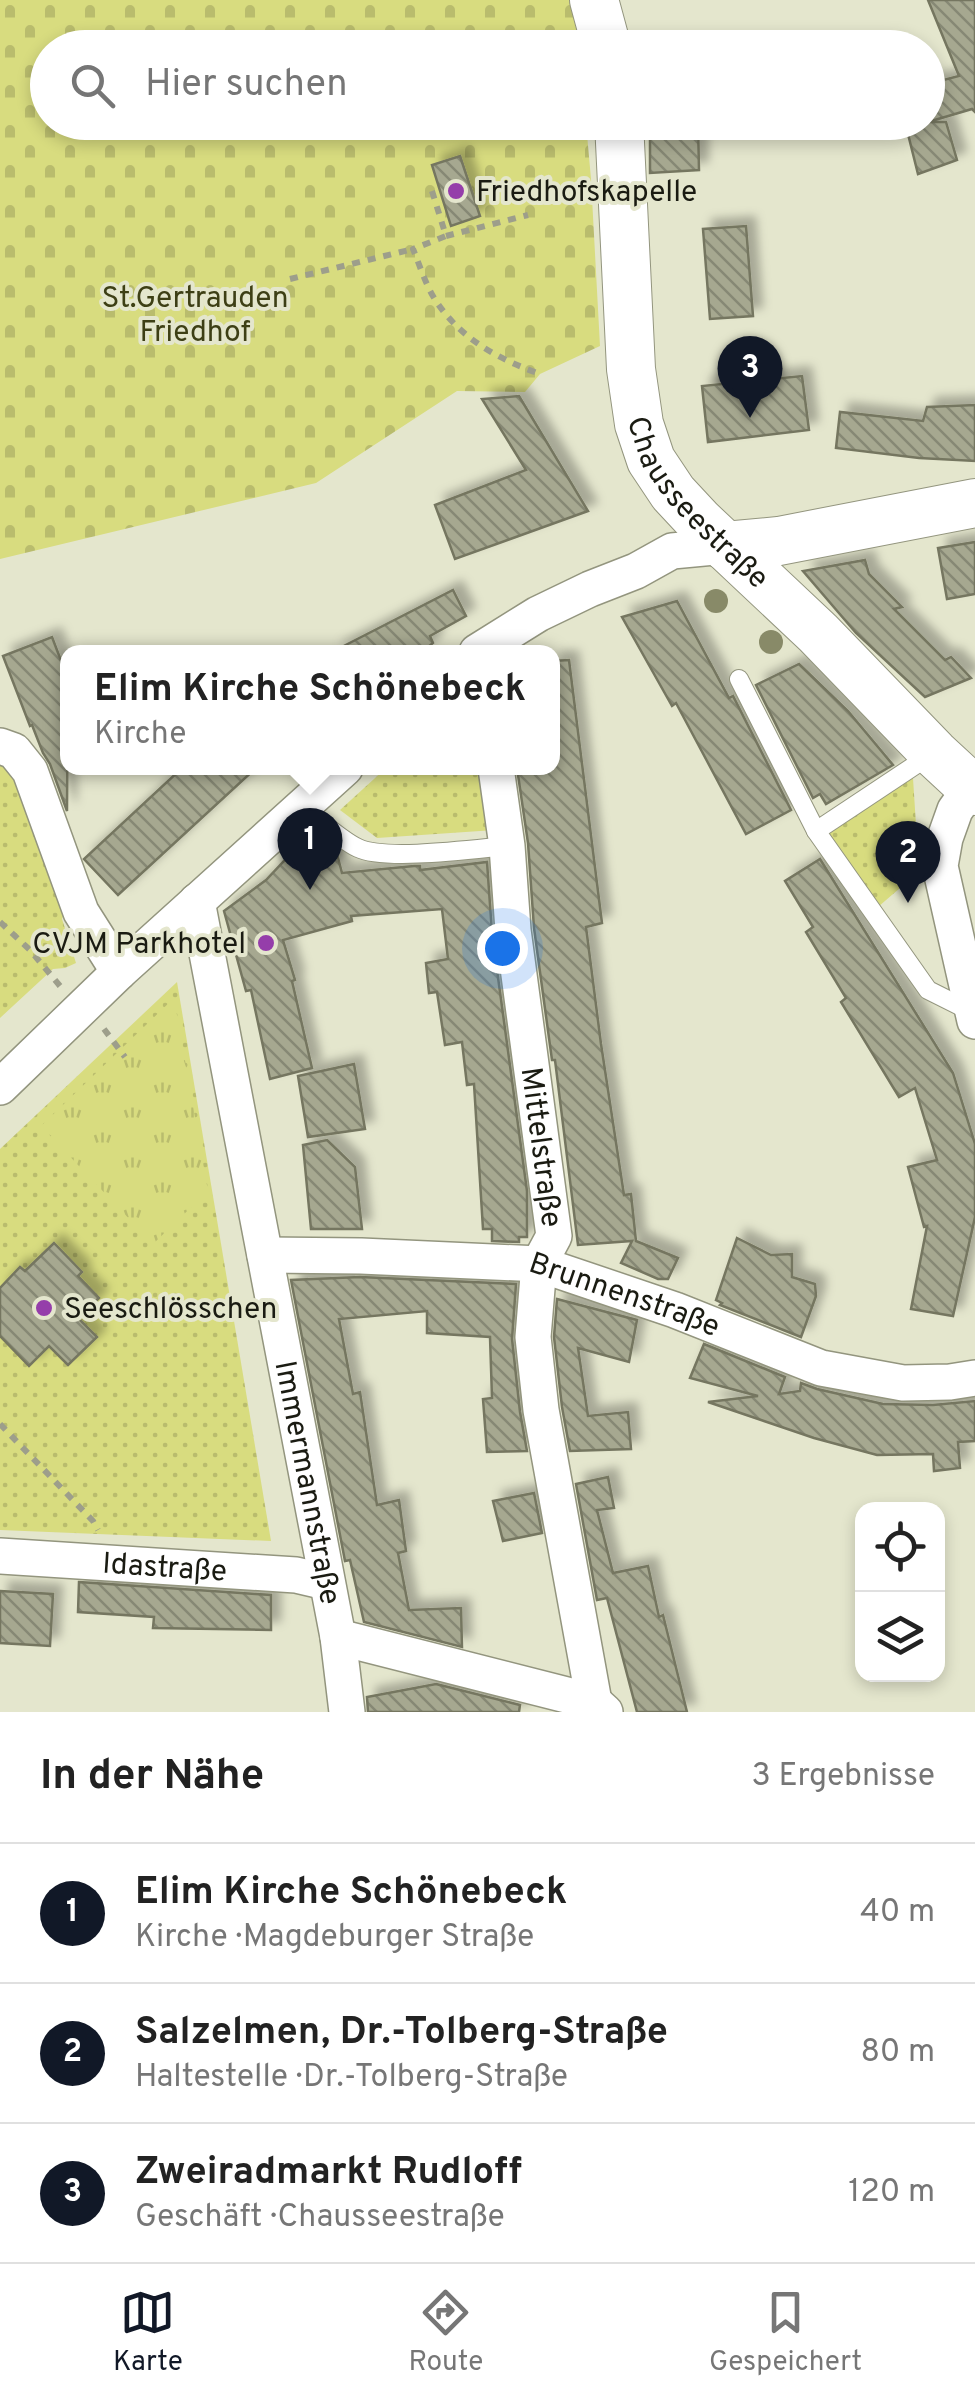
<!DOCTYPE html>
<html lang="de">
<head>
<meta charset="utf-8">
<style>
	:root { --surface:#fff; --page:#f6f6f6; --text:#222; --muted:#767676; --line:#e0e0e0; --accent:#111827 }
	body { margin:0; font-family:Overpass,sans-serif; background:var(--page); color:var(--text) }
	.controls { position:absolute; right:30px; bottom:30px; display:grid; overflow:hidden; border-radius:20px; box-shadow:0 5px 15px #0003 }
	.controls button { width:90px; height:90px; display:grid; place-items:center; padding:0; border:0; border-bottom:2px solid var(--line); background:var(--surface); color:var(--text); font:50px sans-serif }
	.you { position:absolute; left:502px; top:948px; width:35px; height:35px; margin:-25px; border:8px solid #fff; border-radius:50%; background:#1a73e8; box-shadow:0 0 0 15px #1a73e833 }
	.badge { display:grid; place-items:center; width:65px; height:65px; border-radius:50%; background:var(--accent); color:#fff; font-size:32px; font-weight:700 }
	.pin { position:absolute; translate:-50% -82px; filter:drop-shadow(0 2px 5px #0008) }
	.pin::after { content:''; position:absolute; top:52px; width:35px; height:30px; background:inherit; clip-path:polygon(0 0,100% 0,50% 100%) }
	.popup { position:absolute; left:60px; top:645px; width:500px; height:130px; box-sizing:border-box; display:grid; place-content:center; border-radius:20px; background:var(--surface); filter:drop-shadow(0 2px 8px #0005); font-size:32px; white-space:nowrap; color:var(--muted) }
	.popup b { font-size:38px; color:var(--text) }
	.popup::after { content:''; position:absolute; left:50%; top:100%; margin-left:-20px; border:20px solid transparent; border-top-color:var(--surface) }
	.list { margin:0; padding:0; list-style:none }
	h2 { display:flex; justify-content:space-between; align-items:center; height:130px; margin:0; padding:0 40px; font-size:42px }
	h2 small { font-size:32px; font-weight:400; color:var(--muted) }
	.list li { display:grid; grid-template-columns:65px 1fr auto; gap:30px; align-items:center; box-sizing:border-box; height:140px; padding:0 40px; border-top:2px solid var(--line) }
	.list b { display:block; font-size:38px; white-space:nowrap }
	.list p { margin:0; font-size:32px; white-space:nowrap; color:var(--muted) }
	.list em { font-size:32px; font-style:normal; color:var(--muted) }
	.icon { flex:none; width:55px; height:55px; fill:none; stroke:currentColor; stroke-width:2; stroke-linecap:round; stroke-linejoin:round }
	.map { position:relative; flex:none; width:975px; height:1712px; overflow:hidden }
	.search { position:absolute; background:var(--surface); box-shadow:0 5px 15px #0003; left:30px; right:30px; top:30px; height:110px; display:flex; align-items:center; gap:25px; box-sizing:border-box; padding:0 35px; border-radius:55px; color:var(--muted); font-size:38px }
	.sheet { height:550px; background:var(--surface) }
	nav { display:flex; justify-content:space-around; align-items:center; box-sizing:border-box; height:140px; border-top:2px solid var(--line); background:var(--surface); font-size:28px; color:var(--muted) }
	nav a { display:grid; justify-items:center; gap:5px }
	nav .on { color:var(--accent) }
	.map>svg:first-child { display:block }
	.grass { fill:url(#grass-dots) }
	.cemetery { fill:url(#cemetery-stones) }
	.park { fill:url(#park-tufts) }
	.building { fill:url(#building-back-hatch); stroke:#757660; stroke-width:2.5; filter:url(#shadow) }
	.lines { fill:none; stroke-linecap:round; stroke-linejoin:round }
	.lane-casing { stroke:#93957e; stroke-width:20 }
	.street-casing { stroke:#93957e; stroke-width:38 }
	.secondary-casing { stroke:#93957e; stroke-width:50 }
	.path { stroke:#9d9e8b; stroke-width:6; stroke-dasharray:8 8; stroke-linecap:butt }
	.lane { stroke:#fff; stroke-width:18 }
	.street { stroke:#fff; stroke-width:35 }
	.secondary { stroke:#fff; stroke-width:48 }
	.tree { fill:#888a68 }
	.poi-dot { fill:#953eaa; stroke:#e4e6cd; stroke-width:4 }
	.labels { text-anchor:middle; stroke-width:8; stroke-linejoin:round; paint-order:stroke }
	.poi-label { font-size:30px; fill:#1a1b12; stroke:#e4e6cd; text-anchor:start }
	.park-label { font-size:30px; fill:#3d3f15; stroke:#e4e6cd }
	.street-label { font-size:30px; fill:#1a1b12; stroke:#e4e6cd }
</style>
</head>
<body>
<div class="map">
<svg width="975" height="1712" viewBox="0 0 975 1712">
	<defs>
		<pattern id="grass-dots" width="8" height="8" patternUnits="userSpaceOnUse" patternTransform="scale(2.5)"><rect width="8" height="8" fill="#d8dc7f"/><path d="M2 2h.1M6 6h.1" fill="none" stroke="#b9bc6d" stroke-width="1.8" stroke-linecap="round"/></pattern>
		<pattern id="cemetery-stones" width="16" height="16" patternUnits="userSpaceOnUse" patternTransform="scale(2.5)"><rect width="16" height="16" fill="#d8dc7f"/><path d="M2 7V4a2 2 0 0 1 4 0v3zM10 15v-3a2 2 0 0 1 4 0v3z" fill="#b9bc6d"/></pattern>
		<pattern id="park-tufts" width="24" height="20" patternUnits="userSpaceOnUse" patternTransform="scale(2.5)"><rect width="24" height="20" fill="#d8dc7f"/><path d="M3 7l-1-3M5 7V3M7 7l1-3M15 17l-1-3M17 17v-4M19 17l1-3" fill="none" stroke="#b9bc6d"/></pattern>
		<pattern id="building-back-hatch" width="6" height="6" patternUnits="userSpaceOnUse" patternTransform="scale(2.5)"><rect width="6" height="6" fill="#a6a890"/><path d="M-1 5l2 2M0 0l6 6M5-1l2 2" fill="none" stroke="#868874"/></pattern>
		<filter id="shadow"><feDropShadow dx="9" dy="-9" stdDeviation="5" flood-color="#0004"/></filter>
	</defs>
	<rect width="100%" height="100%" fill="#e4e6cd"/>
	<g class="grass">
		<polygon points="0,755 12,764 69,902 62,919 76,963 65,968 53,969 0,1018"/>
		<polygon points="386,768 492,768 495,830 377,838 340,810"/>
		<polygon points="913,778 916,825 906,859 907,882 878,907 826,831"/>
		<polygon points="177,982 271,1541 0,1530 0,1149"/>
	</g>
	<polygon class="cemetery" points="0,0 569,0 574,10 578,47 48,48 48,122 586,123 591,179 600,346 540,374 525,392 457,391 316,483 0,559"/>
	<polygon class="park" points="174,998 208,1191 153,1244 41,1126"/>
	<g class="building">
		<polygon points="928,0 975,0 975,112 972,109 928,122 928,84 959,76"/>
		<polygon points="674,122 698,122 699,170 650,173 650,125"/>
		<polygon points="905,122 946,122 957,160 918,174"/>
		<polygon points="460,156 480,216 451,226 432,165"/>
		<polygon points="746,226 753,316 710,319 703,229"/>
		<polygon points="802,376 809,430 708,442 702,386"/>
		<polygon points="519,396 588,511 455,559 435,505 526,470 482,399"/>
		<polygon points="975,405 975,461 919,458 836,448 840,412 923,421 927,407"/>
		<polygon points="975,542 975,594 947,599 938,548"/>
		<polygon points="865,560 869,574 902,607 894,609 945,660 951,657 971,678 925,697 856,633 803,571"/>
		<polygon points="453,590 466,616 430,636 433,643 422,652 332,652"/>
		<polygon points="677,601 729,698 733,696 791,810 746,834 676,703 672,706 622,617"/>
		<polygon points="52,637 68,679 67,811 50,764 43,753 32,725 30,726 3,656"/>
		<polygon points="569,660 602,923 586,927 601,1044 624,1195 631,1194 636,1241 678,1258 668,1279 658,1279 621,1263 632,1241 578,1245 555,1060 552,1060 534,928 528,843 517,768 552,768 552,661"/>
		<polygon points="799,664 848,711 893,765 826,804 820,794 813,798 756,685"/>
		<polygon points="182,768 256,768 118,895 84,859"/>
		<polygon points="336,850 342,873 414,866 420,866 420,870 487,862 492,933 527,1191 527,1237 519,1237 519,1242 492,1241 492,1229 483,1229 474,1084 467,1085 462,1042 445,1045 437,992 429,993 426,963 448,959 442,909 351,916 352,921 283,940 295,980 292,981 312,1068 270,1079 251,990 246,991 224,911 266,880 284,861"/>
		<polygon points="820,859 953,1073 975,1144 975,1217 953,1316 911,1309 927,1226 924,1227 908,1167 937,1160 915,1088 899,1097 841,1002 846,998 806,932 813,927 785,881"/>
		<polygon points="354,1064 365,1129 308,1137 298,1076"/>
		<polygon points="327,1140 355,1167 362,1229 311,1229 303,1145"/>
		<polygon points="737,1238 771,1255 792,1254 792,1277 815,1284 816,1296 801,1337 720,1305 722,1303 716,1300"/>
		<polygon points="54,1243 82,1272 78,1276 99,1298 78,1318 97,1337 68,1365 49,1346 29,1366 0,1336 0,1288 20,1267 25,1271"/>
		<polygon points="360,1277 516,1284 512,1339 520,1412 527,1451 487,1452 483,1399 492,1398 490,1337 427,1333 427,1311 339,1319 353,1394 360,1392 377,1505 399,1500 406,1551 398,1553 409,1610 461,1608 462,1647 364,1622 350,1560 345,1561 291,1280"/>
		<polygon points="557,1299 637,1320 629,1362 578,1348 588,1416 628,1412 631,1449 570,1451 562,1407 554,1337"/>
		<polygon points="704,1344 785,1377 779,1394 800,1391 801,1383 817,1389 883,1404 933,1405 975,1401 975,1441 958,1442 960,1468 934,1471 933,1454 877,1455 814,1438 708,1402 758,1396 690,1378"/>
		<polygon points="608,1477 614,1508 597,1510 613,1573 648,1566 659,1617 663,1615 687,1712 637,1712 607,1598 597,1600 576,1484"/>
		<polygon points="534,1493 542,1533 503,1541 493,1501"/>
		<polygon points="79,1582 271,1595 271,1630 153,1628 154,1617 78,1612"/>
		<polygon points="0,1591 53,1594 50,1646 0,1643"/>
		<polygon points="436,1684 520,1705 519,1712 368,1712 367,1697"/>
	</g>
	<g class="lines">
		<g class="lane-casing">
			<g id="lane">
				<polyline points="739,679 816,831 928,990 972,1012"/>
				<path d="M301 806C317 818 341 840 358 848 385 861 474 849 507 846"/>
				<polyline points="816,831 932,754"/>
			</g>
		</g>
		<g class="street-casing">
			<g id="street">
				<polyline points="477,652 538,614 590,589 636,571 672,551 725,546"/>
				<polyline points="0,746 14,751 30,771 81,912 119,972"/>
				<path id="s1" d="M496 768 507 846 513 930 554 1236 539 1264 533 1337 541 1410 594 1702"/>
				<polyline points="971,788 955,810 945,838 940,866 975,1021"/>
				<path id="s2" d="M197 901 338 1637 347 1712"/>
				<polyline points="0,1087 119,972 345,768"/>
				<path id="s3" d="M265 1255 361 1256 539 1264 675 1310 821 1368 903 1383 950 1382 975 1378"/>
				<path id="s4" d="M0 1556 296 1575 326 1582"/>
				<polyline points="338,1637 594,1702 605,1712"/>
			</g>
		</g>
		<g class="secondary-casing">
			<g id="secondary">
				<polyline points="594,0 607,48"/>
				<path id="s5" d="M619 122 631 369 639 424 651 460 673 493 700 522 818 633 934 753 975 791"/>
				<polyline points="725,546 779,541 975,503"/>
			</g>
		</g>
		<g class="path">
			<path d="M432 191 446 236 413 249C420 266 426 286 436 301 461 339 498 359 540 374"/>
			<polyline points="446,236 528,215"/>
			<polyline points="290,279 413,249"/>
			<polyline points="0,922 30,950 60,986"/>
			<polyline points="104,1029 125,1057"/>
			<polyline points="0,1424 93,1521 98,1530"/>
		</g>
		<use href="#lane" class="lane"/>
		<use href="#street" class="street"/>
		<use href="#secondary" class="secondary"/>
	</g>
	<g class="tree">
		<circle cx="716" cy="601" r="12"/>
		<circle cx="771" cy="642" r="12"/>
	</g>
	<g class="poi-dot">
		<circle cx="456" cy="191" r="10"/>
		<circle cx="266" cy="943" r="10"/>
		<circle cx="44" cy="1308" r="10"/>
	</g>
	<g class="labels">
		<g class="poi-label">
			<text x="476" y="201">Friedhofskapelle</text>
			<text x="246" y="953" text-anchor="end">CVJM Parkhotel</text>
			<text x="64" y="1318">Seeschlösschen</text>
		</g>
		<g class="park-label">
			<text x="195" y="307">St.Gertrauden<tspan x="195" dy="34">Friedhof</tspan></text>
		</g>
		<g class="street-label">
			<text dy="10" stroke="none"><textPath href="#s5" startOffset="402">Chausseestraße</textPath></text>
			<text dy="10" stroke="none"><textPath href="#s1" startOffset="382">Mittelstraße</textPath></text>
			<text dy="10" stroke="none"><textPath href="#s3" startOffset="365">Brunnenstraße</textPath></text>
			<text dy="10" stroke="none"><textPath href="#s2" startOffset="592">Immermannstraße</textPath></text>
			<text dy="10" stroke="none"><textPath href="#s4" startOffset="165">Idastraße</textPath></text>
		</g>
	</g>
</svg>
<div class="controls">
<button><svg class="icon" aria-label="locate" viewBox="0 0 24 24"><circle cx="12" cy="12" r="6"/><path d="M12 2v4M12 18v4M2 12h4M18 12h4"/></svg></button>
<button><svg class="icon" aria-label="layers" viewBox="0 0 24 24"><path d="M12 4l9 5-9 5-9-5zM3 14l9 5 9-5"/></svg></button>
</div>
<div class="you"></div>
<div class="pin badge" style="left:310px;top:890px">1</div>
<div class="popup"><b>Elim Kirche Schönebeck</b>Kirche</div>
<div class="pin badge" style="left:908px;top:903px">2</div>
<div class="pin badge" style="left:750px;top:418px">3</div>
<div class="search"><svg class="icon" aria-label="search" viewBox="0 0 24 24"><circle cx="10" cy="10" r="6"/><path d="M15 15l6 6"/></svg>Hier suchen</div>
</div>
<section class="sheet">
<h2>In der Nähe<small>3 Ergebnisse</small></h2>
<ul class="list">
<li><span class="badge">1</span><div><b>Elim Kirche Schönebeck</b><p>Kirche · Magdeburger Straße</p></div><em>40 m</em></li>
<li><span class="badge">2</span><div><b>Salzelmen, Dr.-Tolberg-Straße</b><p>Haltestelle · Dr.-Tolberg-Straße</p></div><em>80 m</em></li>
<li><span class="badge">3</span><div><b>Zweiradmarkt Rudloff</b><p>Geschäft · Chausseestraße</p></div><em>120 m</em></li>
</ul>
</section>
<nav>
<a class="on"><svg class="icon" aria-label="map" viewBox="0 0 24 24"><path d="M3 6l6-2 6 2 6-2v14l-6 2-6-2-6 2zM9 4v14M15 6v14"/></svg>Karte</a>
<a><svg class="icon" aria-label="directions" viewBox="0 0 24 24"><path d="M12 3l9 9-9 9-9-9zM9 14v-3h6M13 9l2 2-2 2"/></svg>Route</a>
<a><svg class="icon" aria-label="saved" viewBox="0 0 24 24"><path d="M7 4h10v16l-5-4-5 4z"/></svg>Gespeichert</a>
</nav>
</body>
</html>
